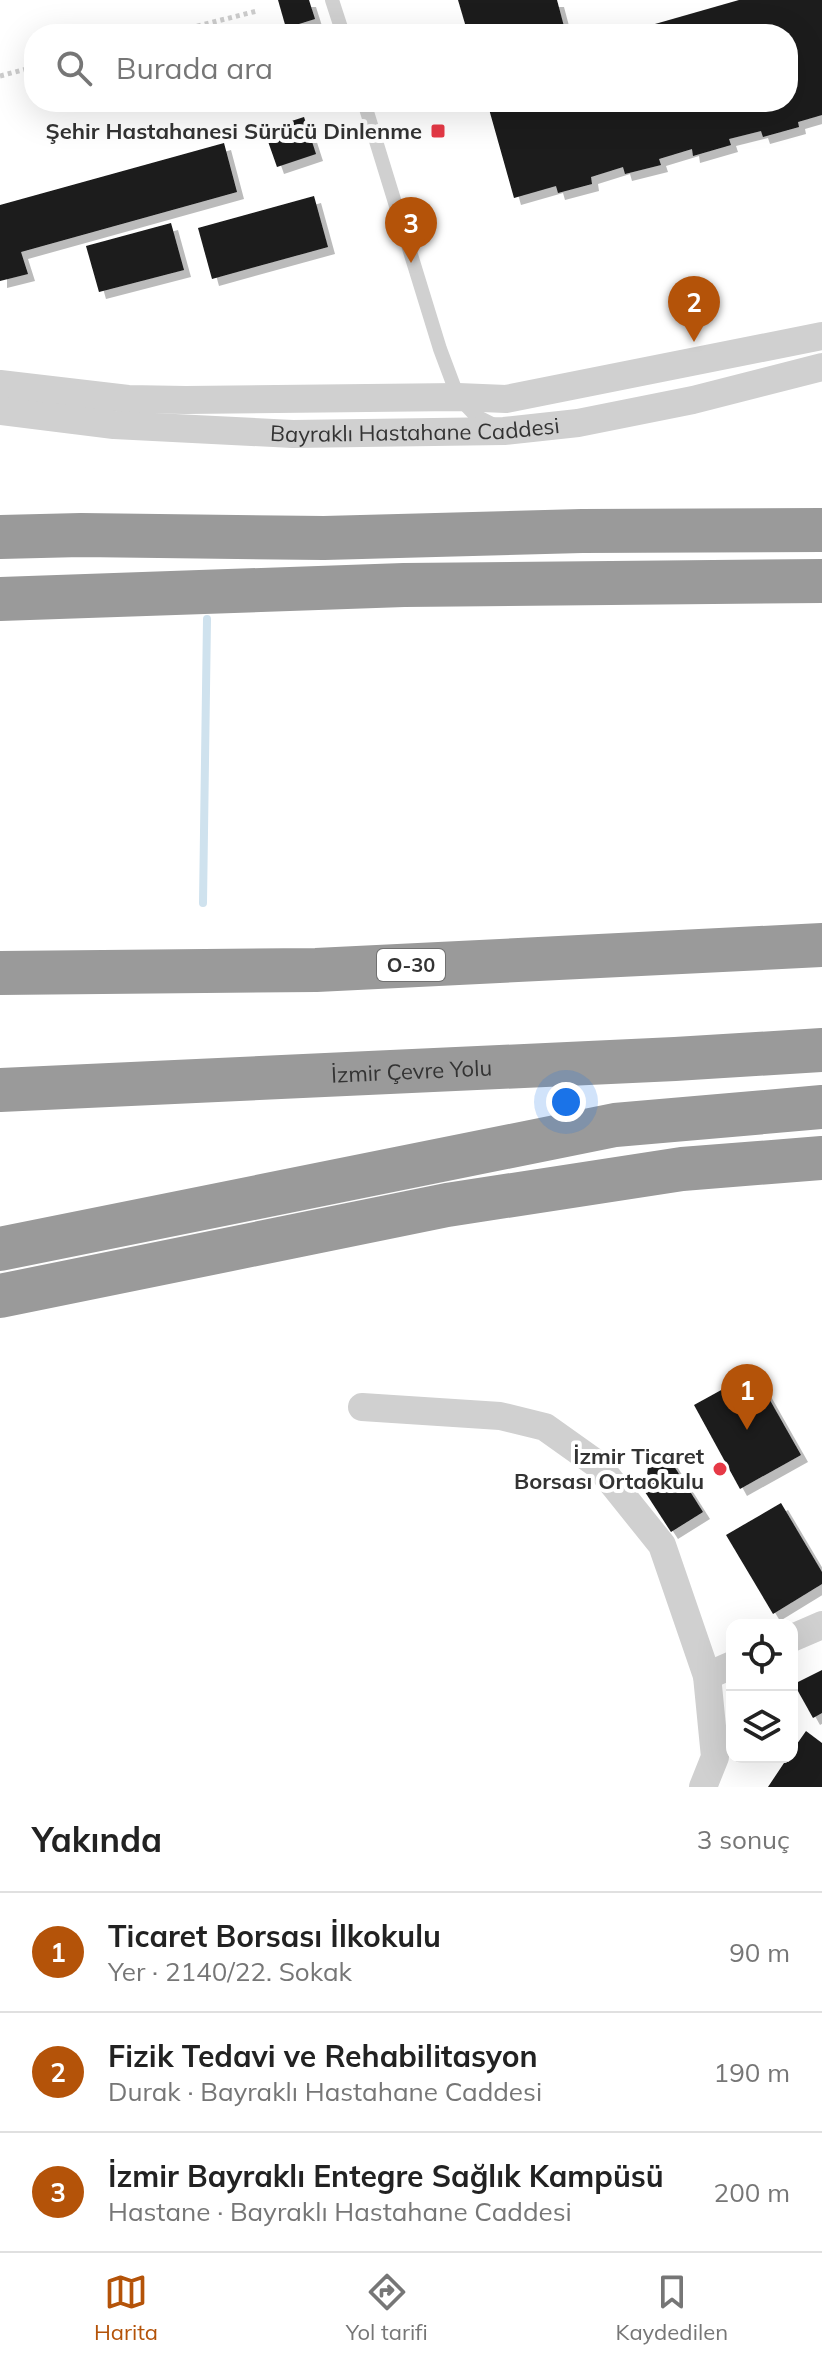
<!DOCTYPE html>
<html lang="tr">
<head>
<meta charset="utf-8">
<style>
	:root { --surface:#fff; --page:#f6f6f6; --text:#222; --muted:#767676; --line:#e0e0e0; --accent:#b45309 }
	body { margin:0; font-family:Mulish,sans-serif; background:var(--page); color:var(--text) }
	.controls { position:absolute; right:24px; bottom:24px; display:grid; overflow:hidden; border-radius:16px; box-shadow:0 8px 32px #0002 }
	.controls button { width:72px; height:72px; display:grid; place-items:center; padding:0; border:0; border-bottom:2px solid var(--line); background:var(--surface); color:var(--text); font:40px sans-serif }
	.you { position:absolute; left:566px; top:1102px; width:28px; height:28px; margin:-20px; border:6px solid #fff; border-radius:50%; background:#1a73e8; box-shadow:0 0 0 12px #1a73e833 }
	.badge { display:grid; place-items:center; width:52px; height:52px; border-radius:50%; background:var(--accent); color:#fff; font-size:26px; font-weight:700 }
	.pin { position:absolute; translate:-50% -66px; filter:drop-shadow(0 2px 4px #0008) }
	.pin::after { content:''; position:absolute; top:42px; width:28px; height:24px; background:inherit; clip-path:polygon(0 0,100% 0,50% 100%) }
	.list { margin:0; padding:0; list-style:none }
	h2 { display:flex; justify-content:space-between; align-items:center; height:104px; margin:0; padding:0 32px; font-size:34px }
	h2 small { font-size:26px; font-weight:400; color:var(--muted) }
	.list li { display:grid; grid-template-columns:52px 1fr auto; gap:24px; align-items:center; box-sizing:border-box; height:120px; padding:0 32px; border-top:2px solid var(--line) }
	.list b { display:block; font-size:30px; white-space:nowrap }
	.list p { margin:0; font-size:26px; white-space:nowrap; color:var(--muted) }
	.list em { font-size:26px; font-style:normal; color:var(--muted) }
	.icon { flex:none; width:44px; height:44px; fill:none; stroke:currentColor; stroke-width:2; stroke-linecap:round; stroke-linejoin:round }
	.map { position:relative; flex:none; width:822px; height:1787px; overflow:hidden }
	.search { position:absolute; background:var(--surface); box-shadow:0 8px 32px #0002; left:24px; right:24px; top:24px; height:88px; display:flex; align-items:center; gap:20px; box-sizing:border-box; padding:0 28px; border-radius:32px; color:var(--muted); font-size:30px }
	.sheet { height:464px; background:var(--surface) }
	nav { display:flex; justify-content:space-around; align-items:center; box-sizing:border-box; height:112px; border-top:2px solid var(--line); background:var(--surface); font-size:22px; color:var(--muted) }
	nav a { display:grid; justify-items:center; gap:4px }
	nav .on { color:var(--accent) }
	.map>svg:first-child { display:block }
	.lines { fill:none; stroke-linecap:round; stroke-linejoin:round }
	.stream { stroke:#cfe2ee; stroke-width:8 }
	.building { fill:#1a1a1a; filter:url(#shadow) }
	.path { stroke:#cdcdcd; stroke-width:5; stroke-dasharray:4 4; stroke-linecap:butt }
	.service { stroke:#d0d0d0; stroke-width:14 }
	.minor { stroke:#d0d0d0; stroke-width:28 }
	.motorway { stroke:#9a9a9a; stroke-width:44 }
	.poi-dot { fill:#e63946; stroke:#fff; stroke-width:3 }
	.labels { text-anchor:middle; stroke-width:8; stroke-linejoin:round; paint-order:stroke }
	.shield { fill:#fff; stroke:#707070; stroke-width:2 }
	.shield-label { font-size:20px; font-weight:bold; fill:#333 }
	.poi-label { font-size:22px; font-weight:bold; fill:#333; stroke:#fff; text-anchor:end }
	.street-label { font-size:22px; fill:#333; stroke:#fff }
</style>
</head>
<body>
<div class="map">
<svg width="822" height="1787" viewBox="0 0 822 1787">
	<defs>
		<filter id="shadow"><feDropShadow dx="7" dy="7" stdDeviation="0" flood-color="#0004"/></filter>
	</defs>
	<rect width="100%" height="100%" fill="#fff"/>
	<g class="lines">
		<polyline class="stream" points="203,903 207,619"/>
	</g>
	<g class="building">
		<polygon points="278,0 309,0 315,19 286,28"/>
		<polygon points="458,0 557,0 566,34 468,34"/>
		<polygon points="739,0 822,0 822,115 798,122 799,127 763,137 761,131 729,139 731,145 693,156 692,149 659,159 661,165 625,174 623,167 591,177 592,184 558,193 556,186 514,198 487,102 788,102 788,34 620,34"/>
		<polygon points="304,117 316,154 277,167 264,130"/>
		<polygon points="224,143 237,192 21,252 28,274 0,281 0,205"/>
		<polygon points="314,196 328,247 212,279 198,228"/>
		<polygon points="171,223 184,270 99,292 86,246"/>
		<polygon points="754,1372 801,1455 740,1489 694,1405"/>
		<polygon points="667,1455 703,1512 671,1532 645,1492 648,1467"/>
		<polygon points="781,1503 822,1572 822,1584 773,1614 726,1535"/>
		<polygon points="822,1670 822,1713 813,1718 794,1684"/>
		<polygon points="806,1731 822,1743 822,1787 768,1787 788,1757 792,1757 792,1751"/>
	</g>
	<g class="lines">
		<g class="path">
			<polyline points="166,34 257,11"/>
			<polyline points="0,76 34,67"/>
		</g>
		<g class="service">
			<polyline points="332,0 343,34"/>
			<polyline points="364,102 440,349 458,397 476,416 494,425"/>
		</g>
		<g class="minor">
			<polyline points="0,384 128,399 186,400 458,397 506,399 822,336"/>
			<path id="s1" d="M0 411 114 425 293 434 504 431 578 423 693 400 822 367"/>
			<polyline points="362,1407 500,1416 545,1427 597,1464 662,1545 707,1676 715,1757 703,1787"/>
			<polyline points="792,1638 822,1625"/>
			<polyline points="707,1676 732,1665"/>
		</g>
		<g class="motorway">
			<polyline points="0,537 81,535 324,538 582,531 822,530"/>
			<polyline points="0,599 404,585 822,581"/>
			<polyline points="0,973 316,970 822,945"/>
			<path id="s2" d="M0 1090 675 1059 822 1050"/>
			<polyline points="0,1249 615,1125 822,1107"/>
			<polyline points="0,1296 447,1205 682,1169 822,1158"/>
		</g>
	</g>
	<g class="poi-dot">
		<rect x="430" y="123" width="16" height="16" rx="4"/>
		<circle cx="720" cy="1469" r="8"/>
	</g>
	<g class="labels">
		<rect class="shield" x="377" y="949" width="68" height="32" rx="6"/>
		<g class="shield-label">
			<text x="411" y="972">O-30</text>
		</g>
		<g class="poi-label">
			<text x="422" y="139">Şehir Hastahanesi Sürücü Dinlenme</text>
			<text x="704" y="1464">İzmir Ticaret<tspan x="704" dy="25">Borsası Ortaokulu</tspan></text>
		</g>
		<g class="street-label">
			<text dy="8" stroke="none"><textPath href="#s1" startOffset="416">Bayraklı Hastahane Caddesi</textPath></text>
			<text dy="8" stroke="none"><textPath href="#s2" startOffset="412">İzmir Çevre Yolu</textPath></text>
		</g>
	</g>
</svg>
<div class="controls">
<button><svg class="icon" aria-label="locate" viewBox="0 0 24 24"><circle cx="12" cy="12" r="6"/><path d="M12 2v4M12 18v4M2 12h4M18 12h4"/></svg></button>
<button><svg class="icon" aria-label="layers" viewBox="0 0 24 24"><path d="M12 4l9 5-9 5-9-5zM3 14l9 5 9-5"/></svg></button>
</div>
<div class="you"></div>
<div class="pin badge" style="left:747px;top:1430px">1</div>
<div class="pin badge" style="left:694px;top:342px">2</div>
<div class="pin badge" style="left:411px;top:263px">3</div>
<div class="search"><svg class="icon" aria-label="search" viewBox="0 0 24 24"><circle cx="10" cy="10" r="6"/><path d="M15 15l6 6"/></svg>Burada ara</div>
</div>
<section class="sheet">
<h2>Yakında<small>3 sonuç</small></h2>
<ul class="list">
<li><span class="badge">1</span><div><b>Ticaret Borsası İlkokulu</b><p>Yer · 2140/22. Sokak</p></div><em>90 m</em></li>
<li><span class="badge">2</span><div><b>Fizik Tedavi ve Rehabilitasyon</b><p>Durak · Bayraklı Hastahane Caddesi</p></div><em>190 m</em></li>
<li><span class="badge">3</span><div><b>İzmir Bayraklı Entegre Sağlık Kampüsü</b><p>Hastane · Bayraklı Hastahane Caddesi</p></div><em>200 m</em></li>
</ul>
</section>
<nav>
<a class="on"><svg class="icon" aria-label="map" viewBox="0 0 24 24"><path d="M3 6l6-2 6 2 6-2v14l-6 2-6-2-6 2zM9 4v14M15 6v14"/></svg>Harita</a>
<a><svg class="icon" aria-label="directions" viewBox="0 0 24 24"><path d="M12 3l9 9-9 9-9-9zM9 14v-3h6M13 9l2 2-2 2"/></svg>Yol tarifi</a>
<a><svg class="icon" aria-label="saved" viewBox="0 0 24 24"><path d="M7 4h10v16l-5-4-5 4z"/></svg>Kaydedilen</a>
</nav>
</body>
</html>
